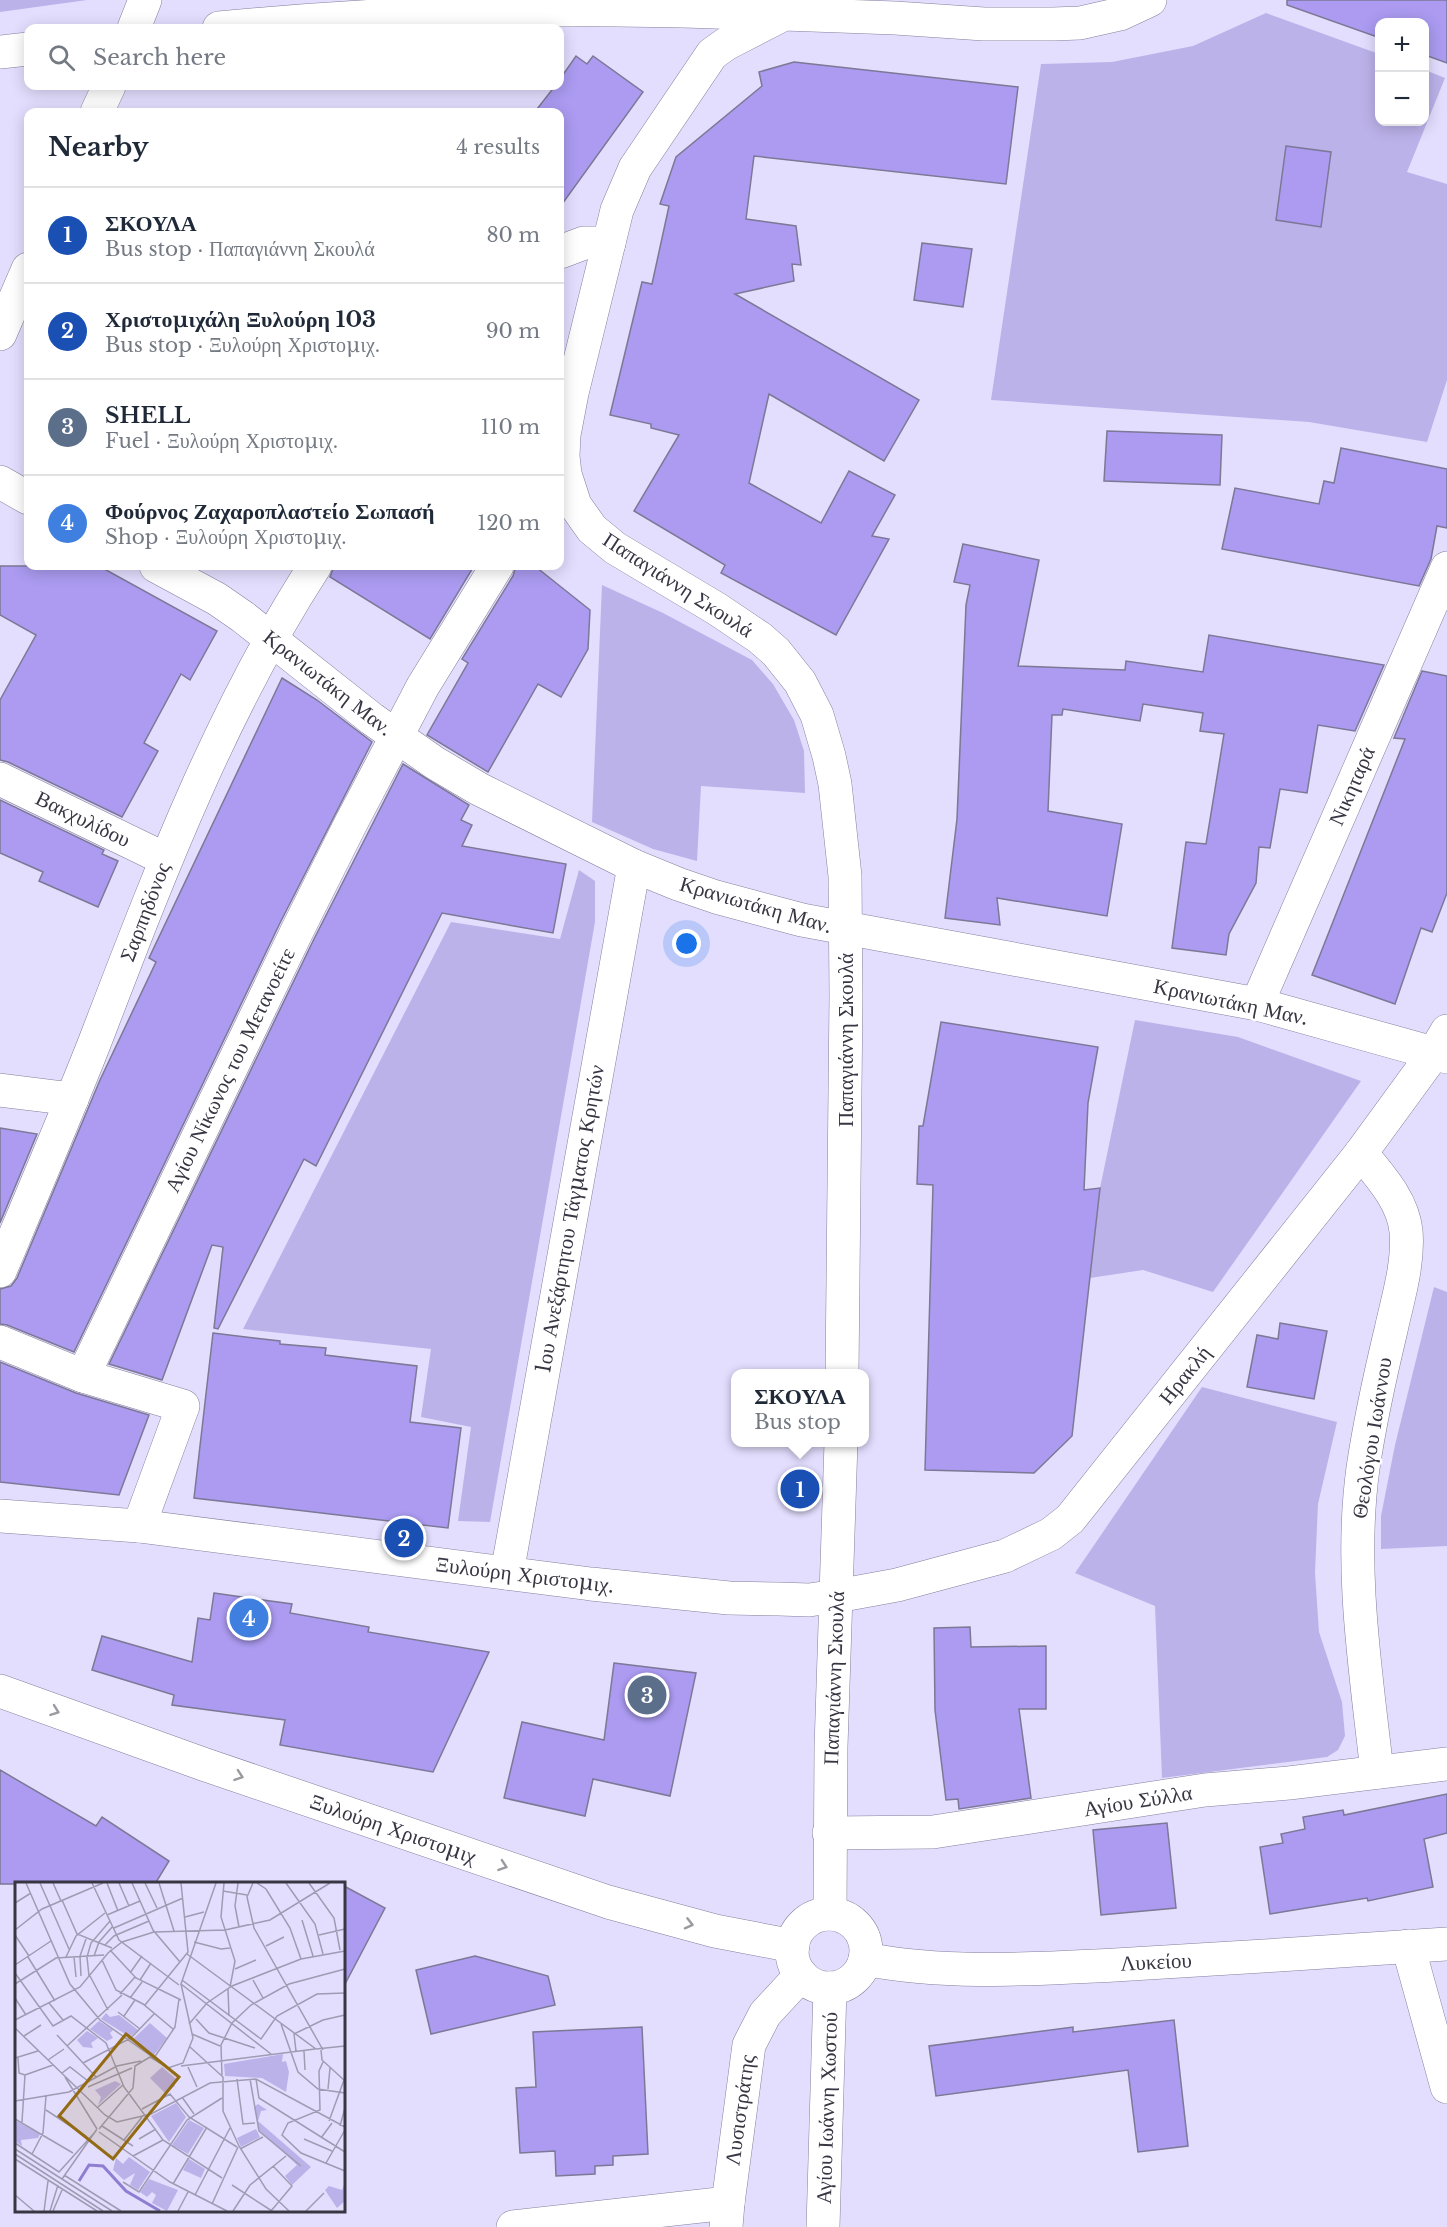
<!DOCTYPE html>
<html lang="en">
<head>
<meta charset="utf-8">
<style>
	:root { --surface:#fff; --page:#f6f6f7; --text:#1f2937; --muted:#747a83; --line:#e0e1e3; --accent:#926b13 }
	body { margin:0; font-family:"Libre Baskerville",serif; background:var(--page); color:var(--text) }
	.controls { position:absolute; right:18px; top:18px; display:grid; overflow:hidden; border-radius:12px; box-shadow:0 3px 15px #0003 }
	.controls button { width:54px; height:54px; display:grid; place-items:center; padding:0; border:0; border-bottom:2px solid var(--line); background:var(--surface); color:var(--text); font:30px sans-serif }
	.you { position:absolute; left:687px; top:944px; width:21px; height:21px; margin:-15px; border:4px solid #fff; border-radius:50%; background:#1a73e8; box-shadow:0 0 0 9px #1a73e833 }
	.badge { display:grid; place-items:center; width:39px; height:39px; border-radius:50%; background:var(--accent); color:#fff; font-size:20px; font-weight:700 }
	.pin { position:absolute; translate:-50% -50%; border:3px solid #fff; box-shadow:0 2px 6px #0006 }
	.popup { position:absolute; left:731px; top:1369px; width:138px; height:78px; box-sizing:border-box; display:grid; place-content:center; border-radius:12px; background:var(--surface); filter:drop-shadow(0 2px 4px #0005); font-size:20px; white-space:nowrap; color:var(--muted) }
	.popup b { font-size:22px; color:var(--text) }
	.popup::after { content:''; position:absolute; left:50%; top:100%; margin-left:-12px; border:12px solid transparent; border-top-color:var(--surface) }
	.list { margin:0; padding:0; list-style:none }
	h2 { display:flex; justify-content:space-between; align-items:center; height:78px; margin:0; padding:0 24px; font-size:26px }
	h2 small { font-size:20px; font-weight:400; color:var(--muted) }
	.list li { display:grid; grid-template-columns:39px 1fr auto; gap:18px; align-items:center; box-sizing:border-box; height:96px; padding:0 24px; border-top:2px solid var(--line) }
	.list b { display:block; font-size:22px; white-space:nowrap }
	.list p { margin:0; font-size:20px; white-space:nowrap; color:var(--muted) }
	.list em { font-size:20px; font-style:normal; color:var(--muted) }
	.icon { flex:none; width:33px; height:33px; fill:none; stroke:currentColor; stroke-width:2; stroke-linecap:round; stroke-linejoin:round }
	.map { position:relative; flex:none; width:1447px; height:2227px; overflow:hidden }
	.search { position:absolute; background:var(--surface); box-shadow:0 3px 15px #0003; left:24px; top:24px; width:540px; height:66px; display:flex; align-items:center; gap:15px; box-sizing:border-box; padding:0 21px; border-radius:12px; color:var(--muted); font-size:22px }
	.panel { position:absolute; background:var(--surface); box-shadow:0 3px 15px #0003; left:24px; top:108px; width:540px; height:462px; border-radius:12px }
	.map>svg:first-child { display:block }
	.green { fill:#bcb2ea }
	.building { fill:#ac9bf1; stroke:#7c7895; stroke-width:1.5 }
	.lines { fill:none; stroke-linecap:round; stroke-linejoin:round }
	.minor-casing { stroke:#847f9c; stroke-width:34 }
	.minor { stroke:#fff; stroke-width:33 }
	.oneway { stroke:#9c9aa1 }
	.labels { text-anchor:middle; stroke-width:5; stroke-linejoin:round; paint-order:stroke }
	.street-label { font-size:21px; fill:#383643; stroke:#fff }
	.inset-river { fill:none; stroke:#8f7dd1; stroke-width:3 }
	.inset-road { fill:none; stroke:#9f9bb3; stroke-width:1.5 }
	.view { fill:#926b13; fill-opacity:0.15; stroke:#926b13; stroke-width:3 }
	.inset-edge { fill:none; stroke:#383643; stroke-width:3 }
</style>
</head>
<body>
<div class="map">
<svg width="1447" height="2227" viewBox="0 0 1447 2227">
	<rect width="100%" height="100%" fill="#e3defe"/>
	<g class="green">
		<polygon points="0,0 87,0 0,12"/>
		<polygon points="1266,13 1379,54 1380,122 1424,122 1425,70 1445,78 1407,172 1447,184 1447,380 1427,442 1309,422 991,400 1041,64 1112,62 1193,46"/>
		<polygon points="602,585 663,613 752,660 773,684 794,720 804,751 805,793 701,786 697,861 653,849 592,822"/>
		<polygon points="579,870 595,881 595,922 490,1522 458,1521 471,1427 421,1417 431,1349 243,1329 451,922 560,939"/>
		<polygon points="1135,1020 1238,1037 1361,1081 1213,1292 1143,1270 1090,1278 1100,1188"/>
		<polygon points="1434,1287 1447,1292 1447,1546 1381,1549 1381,1516 1395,1445"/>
		<polygon points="1202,1387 1337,1422 1318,1504 1315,1573 1319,1632 1342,1702 1345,1736 1338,1750 1327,1757 1162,1778 1155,1606 1075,1573"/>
	</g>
	<g class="building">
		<polygon points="1287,0 1447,0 1447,63 1425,55 1425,22 1380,22 1380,38 1287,5"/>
		<polygon points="576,56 587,64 593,56 643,92 560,207 560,112 542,112 537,109 555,86 560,86 560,79"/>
		<polygon points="794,62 1018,87 1006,184 754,156 746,219 796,226 801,265 792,264 794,281 735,294 919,400 884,461 769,394 749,483 821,523 849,471 895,495 872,536 889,539 836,635 721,573 725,565 634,511 679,435 651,428 651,424 610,415 642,282 652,284 669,206 660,204 676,157 762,86 759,72"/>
		<polygon points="1286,146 1331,152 1321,227 1276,220"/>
		<polygon points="922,243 972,249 963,307 914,300"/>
		<polygon points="1107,431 1222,435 1220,485 1104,481"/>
		<polygon points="1341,448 1447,469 1447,528 1437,526 1431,559 1419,586 1222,549 1235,488 1319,504 1324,481 1334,483"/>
		<polygon points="963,544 1039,560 1018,666 1125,670 1126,661 1203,672 1209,635 1384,665 1355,731 1318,725 1307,793 1280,789 1270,848 1259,847 1256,883 1229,934 1226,955 1172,948 1186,842 1206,844 1224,734 1200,731 1203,713 1143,704 1140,721 1063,709 1062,715 1052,715 1048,811 1122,824 1107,916 997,898 1000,925 945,918 957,819 966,605 970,585 954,582"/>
		<polygon points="0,566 99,566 217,631 190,680 181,674 144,743 158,751 122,817 8,762 0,760 0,700 36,635 0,615"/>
		<polygon points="334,566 474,566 430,639 330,577"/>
		<polygon points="536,567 590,610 588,649 561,697 538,684 488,772 427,735 468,663 462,659 513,576 515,569"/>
		<polygon points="1422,671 1447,676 1447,893 1432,932 1421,928 1395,1004 1312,975 1405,739 1394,738"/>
		<polygon points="282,678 317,700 372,742 280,923 74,1352 7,1325 0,1324 0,1289 11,1286 17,1278 100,1080 156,962 149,958"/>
		<polygon points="403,764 469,805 461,820 472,825 462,846 566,864 553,933 442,913 316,1166 304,1159 218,1329 214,1328 223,1247 212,1245 162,1380 109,1364 314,939"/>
		<polygon points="0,800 104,850 102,854 118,861 98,907 39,881 43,872 0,853"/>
		<polygon points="941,1022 1098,1047 1088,1103 1084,1190 1100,1188 1072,1436 1034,1473 925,1470 933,1185 917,1184 919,1126 923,1126"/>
		<polygon points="0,1128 37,1134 0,1223"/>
		<polygon points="1280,1323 1327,1331 1314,1399 1247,1387 1257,1335 1278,1339"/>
		<polygon points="213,1333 280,1341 280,1344 326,1348 325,1355 417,1366 410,1422 461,1428 448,1528 194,1498"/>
		<polygon points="0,1362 76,1393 149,1415 119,1495 0,1482"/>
		<polygon points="214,1593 292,1604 290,1613 369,1627 368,1632 489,1652 433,1772 280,1745 285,1720 172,1705 174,1695 92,1670 102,1636 192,1662 198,1618 210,1620"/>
		<polygon points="970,1627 971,1647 1046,1646 1046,1709 1019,1709 1031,1798 959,1809 958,1799 946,1800 935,1710 934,1628"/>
		<polygon points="614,1663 696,1673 670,1796 593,1779 585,1816 504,1798 522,1722 604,1740"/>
		<polygon points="0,1770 96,1826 102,1817 169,1861 155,1884 0,1884"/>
		<polygon points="1447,1794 1447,1833 1424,1839 1433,1887 1368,1901 1367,1898 1270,1914 1260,1847 1283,1843 1281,1834 1305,1829 1303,1817 1343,1810 1344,1815"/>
		<polygon points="1167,1823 1176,1908 1101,1915 1093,1830"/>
		<polygon points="344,1886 385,1908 344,1986"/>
		<polygon points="475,1956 548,1976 555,2005 431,2034 416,1970"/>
		<polygon points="1174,2020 1188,2146 1138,2152 1128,2070 936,2096 929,2046 1073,2027 1073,2032"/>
		<polygon points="642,2027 648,2154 613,2156 613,2165 595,2166 595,2174 556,2176 555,2151 520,2153 516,2088 536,2087 533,2032"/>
	</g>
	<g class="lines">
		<g class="minor-casing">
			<g id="minor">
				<polyline points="134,28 145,0"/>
				<path d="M219 28C333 17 447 11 562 10 635 9 708 12 781 14"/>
				<polyline points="0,52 28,49"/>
				<polyline points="97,112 109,86"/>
				<polyline points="560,252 584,243 609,243"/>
				<polyline points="0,334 28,269"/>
				<polyline points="0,482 28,498"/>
				<polyline points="156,566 217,599 243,617 372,719 435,763 479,789 634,866 678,884 716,897 802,920 1257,1004 1447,1057"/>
				<polyline points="0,779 165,859"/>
				<polyline points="1257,1004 1447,568"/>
				<polyline points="0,1090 72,1099"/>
				<path d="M1361 1153C1380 1176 1403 1201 1406 1231 1409 1263 1398 1298 1391 1330 1380 1376 1370 1421 1363 1468 1349 1569 1366 1672 1377 1772"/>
				<path d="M0 1271C32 1195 64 1120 94 1044 157 880 219 714 315 566"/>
				<polyline points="0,1342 83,1376 183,1406 139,1526"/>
				<polyline points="842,1374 846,996 845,876 835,784 829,756 817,715 800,682 776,652 760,638 717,609 615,548 592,529 575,505 565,474 563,456 564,435 572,393 617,210 635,168 712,54 726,44 784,14 895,18 984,24 1053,24 1080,23 1120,14 1150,0"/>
				<polyline points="83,1376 297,931 350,825 423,686 497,566"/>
				<polyline points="0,1516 139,1526 591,1584 729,1598 779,1599 809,1600 837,1596 897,1585 1005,1556 1051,1534 1070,1519 1361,1153 1434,1053 1447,1031"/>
				<polyline points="507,1573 634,866"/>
				<polyline points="0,1691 203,1764 608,1902 715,1931 793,1946"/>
				<polyline points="829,1833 933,1832 1205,1790 1289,1783 1447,1764"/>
				<polyline points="830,1914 831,1747 841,1442"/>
				<circle cx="829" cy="1951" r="37"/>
				<polyline points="1408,1946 1447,2087"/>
				<path d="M865 1959C947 1975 1032 1969 1115 1965 1226 1959 1336 1951 1447 1944"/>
				<polyline points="513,2227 728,2203"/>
				<polyline points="726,2227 728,2203 749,2045 765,2014 801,1975"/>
				<polyline points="823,2227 830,1988"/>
			</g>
		</g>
		<use href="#minor" class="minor"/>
	</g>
	<defs><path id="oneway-chevron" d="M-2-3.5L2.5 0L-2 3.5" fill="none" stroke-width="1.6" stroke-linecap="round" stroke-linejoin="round" transform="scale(1.5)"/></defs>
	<g class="oneway">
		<use href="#oneway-chevron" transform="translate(55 1711) rotate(20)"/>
		<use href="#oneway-chevron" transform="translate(239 1776) rotate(19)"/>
		<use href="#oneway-chevron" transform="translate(503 1866) rotate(19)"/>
		<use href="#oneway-chevron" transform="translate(689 1924) rotate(14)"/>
	</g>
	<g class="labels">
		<g class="street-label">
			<text transform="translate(678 585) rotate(33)" y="7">Παπαγιάννη Σκουλά</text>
			<text transform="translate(328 683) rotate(38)" y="7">Κρανιωτάκη Μαν.</text>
			<text transform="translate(1352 786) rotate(-66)" y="7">Νικηταρά</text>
			<text transform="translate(83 819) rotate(26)" y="7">Βακχυλίδου</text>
			<text transform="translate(756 905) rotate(16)" y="7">Κρανιωτάκη Μαν.</text>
			<text transform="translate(145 912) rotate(-69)" y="7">Σαρπηδόνος</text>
			<text transform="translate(1231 1002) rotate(12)" y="7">Κρανιωτάκη Μαν.</text>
			<text transform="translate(846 1040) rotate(-90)" y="7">Παπαγιάννη Σκουλά</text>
			<text transform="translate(230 1070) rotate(-64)" y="7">Αγίου Νίκωνος του Μετανοείτε</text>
			<text transform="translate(570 1219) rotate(-80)" y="7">1ου Ανεξάρτητου Τάγματος Κρητών</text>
			<text transform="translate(1185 1375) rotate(-51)" y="7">Ηρακλή</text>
			<text transform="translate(1372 1438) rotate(-81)" y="7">Θεολόγου Ιωάννου</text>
			<text transform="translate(525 1575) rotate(7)" y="7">Ξυλούρη Χριστομιχ.</text>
			<text transform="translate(834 1678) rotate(-88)" y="7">Παπαγιάννη Σκουλά</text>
			<text transform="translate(1138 1801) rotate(-9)" y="7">Αγίου Σύλλα</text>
			<text transform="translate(393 1829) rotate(19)" y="7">Ξυλούρη Χριστομιχ</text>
			<text transform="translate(1156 1962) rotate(-3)" y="7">Λυκείου</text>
			<text transform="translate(827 2108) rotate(-88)" y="7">Αγίου Ιωάννη Χωστού</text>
			<text transform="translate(740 2110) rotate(-82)" y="7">Λυσιστράτης</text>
		</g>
	</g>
	<g transform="translate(15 1882)">
		<rect width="330" height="330" fill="#e3defe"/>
		<path d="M91 131 95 135 104 133 123 148 115 155 86 137ZM84 139 98 148 95 151 98 156 92 159 75 147ZM135 141 152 156 139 173 118 157ZM72 149 83 156 76 161 78 166 68 165 62 158ZM268 172 267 180 271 179 274 190 271 210 247 196 210 194 209 182ZM147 185 162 198 158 200 160 204 150 211 135 196ZM100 199 106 202 83 223 86 215 80 208ZM161 221 171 235 154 260 136 234ZM243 222 252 228 246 229 243 239 296 285 277 303 270 294 282 283 244 248 239 225ZM174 238 189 246 173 272 157 263ZM1 239 25 252 23 256 6 258 7 264 0 259ZM241 247 245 255 226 265 222 256ZM114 275 135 290 123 308 115 303 120 291 109 298 98 288 101 276 108 282ZM174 277 190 287 186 296 168 288ZM134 297 163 308 152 329 137 321 141 313 137 310 132 315 125 310ZM330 300V319L322 326 310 308 314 304 327 308Z" fill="#bcb2ea"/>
		<path class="inset-river" d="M64 299 74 283 88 284 111 309 145 329"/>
		<path class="inset-road" d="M11 1 55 102 85 138 139 176 160 145 164 117M25 1 54 67M38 1 46 19M77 1 104 58 164 103M92 1 103 29M104 1 114 24M117 1 138 48 165 80M130 1 142 26M144 1 159 49M209 1 206 35 220 79 215 105M223 1 220 24 224 45M238 1 232 15 239 46 308 168M242 1 251 7 275 46 286 77M271 1 300 42 308 72M294 1 319 36 325 68M208 9 232 13M47 18 62 52 97 66M0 21 16 11M92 33 125 19M170 35 189 30M287 38 298 74M99 46 168 16M0 48 27 27 88 1M0 53 14 74M304 53 330 47M179 60 206 67 215 66M90 63 99 54 134 39M251 64 269 55M95 68 121 96 166 118M172 72 301 167 330 164M79 74 84 60 98 44M13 75 40 119M51 75 61 54 90 31M59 75 61 95M87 78 101 108 128 122 158 147M0 83 36 59M220 87 241 78M0 91 38 144 56 134 91 161 109 205 148 258 207 296M115 91 127 74M66 94 65 74 71 57M74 94 72 75 76 61 95 39M75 94 93 128M125 98 136 81M167 98 246 157 262 134 302 112 330 111M238 98 248 116M0 102 41 76 89 73M166 102 256 172M213 107 214 134M105 112 120 95M0 116 11 133M115 116 127 100M34 121 48 138M130 123 173 70 166 1M103 130 125 147M109 134 120 118M181 137 194 151 240 166M0 138 65 105 93 71 107 60 139 50 210 48 255 38 315 1M174 142 192 121 217 104 286 77 330 69M266 142 283 190 303 207 330 211M0 146 90 233 102 240 136 232 195 201 241 197 330 245M177 152 205 164M42 153 81 195M9 154 26 143M52 164 107 113M175 165 208 195V229L224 264 251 307 274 329M306 168 307 178 329 198M281 169 279 152 308 138 330 133M289 169 290 188M0 176 23 169M3 176 4 191 10 193M33 178 49 167M308 180 304 189 305 228 273 241 267 253 286 271 330 289M68 181 116 156 139 132M166 184 300 167M173 185 182 205M47 191 55 185 73 199M10 193 38 183M207 193 206 163 217 141 236 123 274 102 330 87M50 195 82 247M222 197 228 242 240 241M235 197 244 249 286 284M241 197 244 216 330 270M73 205 117 186M313 207 315 186M167 215 179 232M0 219 54 210 102 184 126 179M83 225 108 203M127 227 155 212 174 235 222 265M31 228 72 255M0 237 58 271M314 239 329 198M7 240 10 193M87 244 118 264M325 244 330 226M84 247 118 206 120 184 135 175 153 186 168 181 178 156 166 102 201 1M84 250 155 300 212 329M306 256 317 241M124 257 141 247M289 257 317 269M109 258 127 235M0 261 44 290 81 249M0 267 97 329M225 267 248 255M0 272 88 329M17 272 28 251 31 214M118 274 148 258M0 277 82 329M311 281 330 248M49 293 106 329M47 297 82 247M108 300 124 310 172 238 207 216M158 302 192 245M217 303 257 329M0 313 19 329M180 313 215 246M197 322 223 265M29 329 33 299M35 329 43 303M38 329 47 308M163 329 173 310M218 329 235 303 271 274M256 329 277 304 258 284M291 329 309 311"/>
		<path class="view" d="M111 152 164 195 98 277 44 234Z"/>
		<rect width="330" height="330" class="inset-edge"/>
	</g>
</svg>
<div class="controls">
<button>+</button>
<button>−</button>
</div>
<div class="you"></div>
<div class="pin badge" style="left:800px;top:1489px;background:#1a4fb4">1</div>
<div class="popup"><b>ΣΚΟΥΛΑ</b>Bus stop</div>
<div class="pin badge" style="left:404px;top:1538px;background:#1a4fb4">2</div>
<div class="pin badge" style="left:647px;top:1695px;background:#5c6f8a">3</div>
<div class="pin badge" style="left:249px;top:1618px;background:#3f7fe0">4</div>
<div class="search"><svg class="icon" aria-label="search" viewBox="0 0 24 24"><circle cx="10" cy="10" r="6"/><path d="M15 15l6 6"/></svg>Search here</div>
<section class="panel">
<h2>Nearby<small>4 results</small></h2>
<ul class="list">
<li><span class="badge" style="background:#1a4fb4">1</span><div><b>ΣΚΟΥΛΑ</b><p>Bus stop · Παπαγιάννη Σκουλά</p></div><em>80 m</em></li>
<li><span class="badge" style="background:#1a4fb4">2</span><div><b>Χριστομιχάλη Ξυλούρη 103</b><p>Bus stop · Ξυλούρη Χριστομιχ.</p></div><em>90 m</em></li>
<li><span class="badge" style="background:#5c6f8a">3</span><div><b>SHELL</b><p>Fuel · Ξυλούρη Χριστομιχ.</p></div><em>110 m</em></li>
<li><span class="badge" style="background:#3f7fe0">4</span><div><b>Φούρνος Ζαχαροπλαστείο Σωπασή</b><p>Shop · Ξυλούρη Χριστομιχ.</p></div><em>120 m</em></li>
</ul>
</section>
</div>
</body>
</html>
